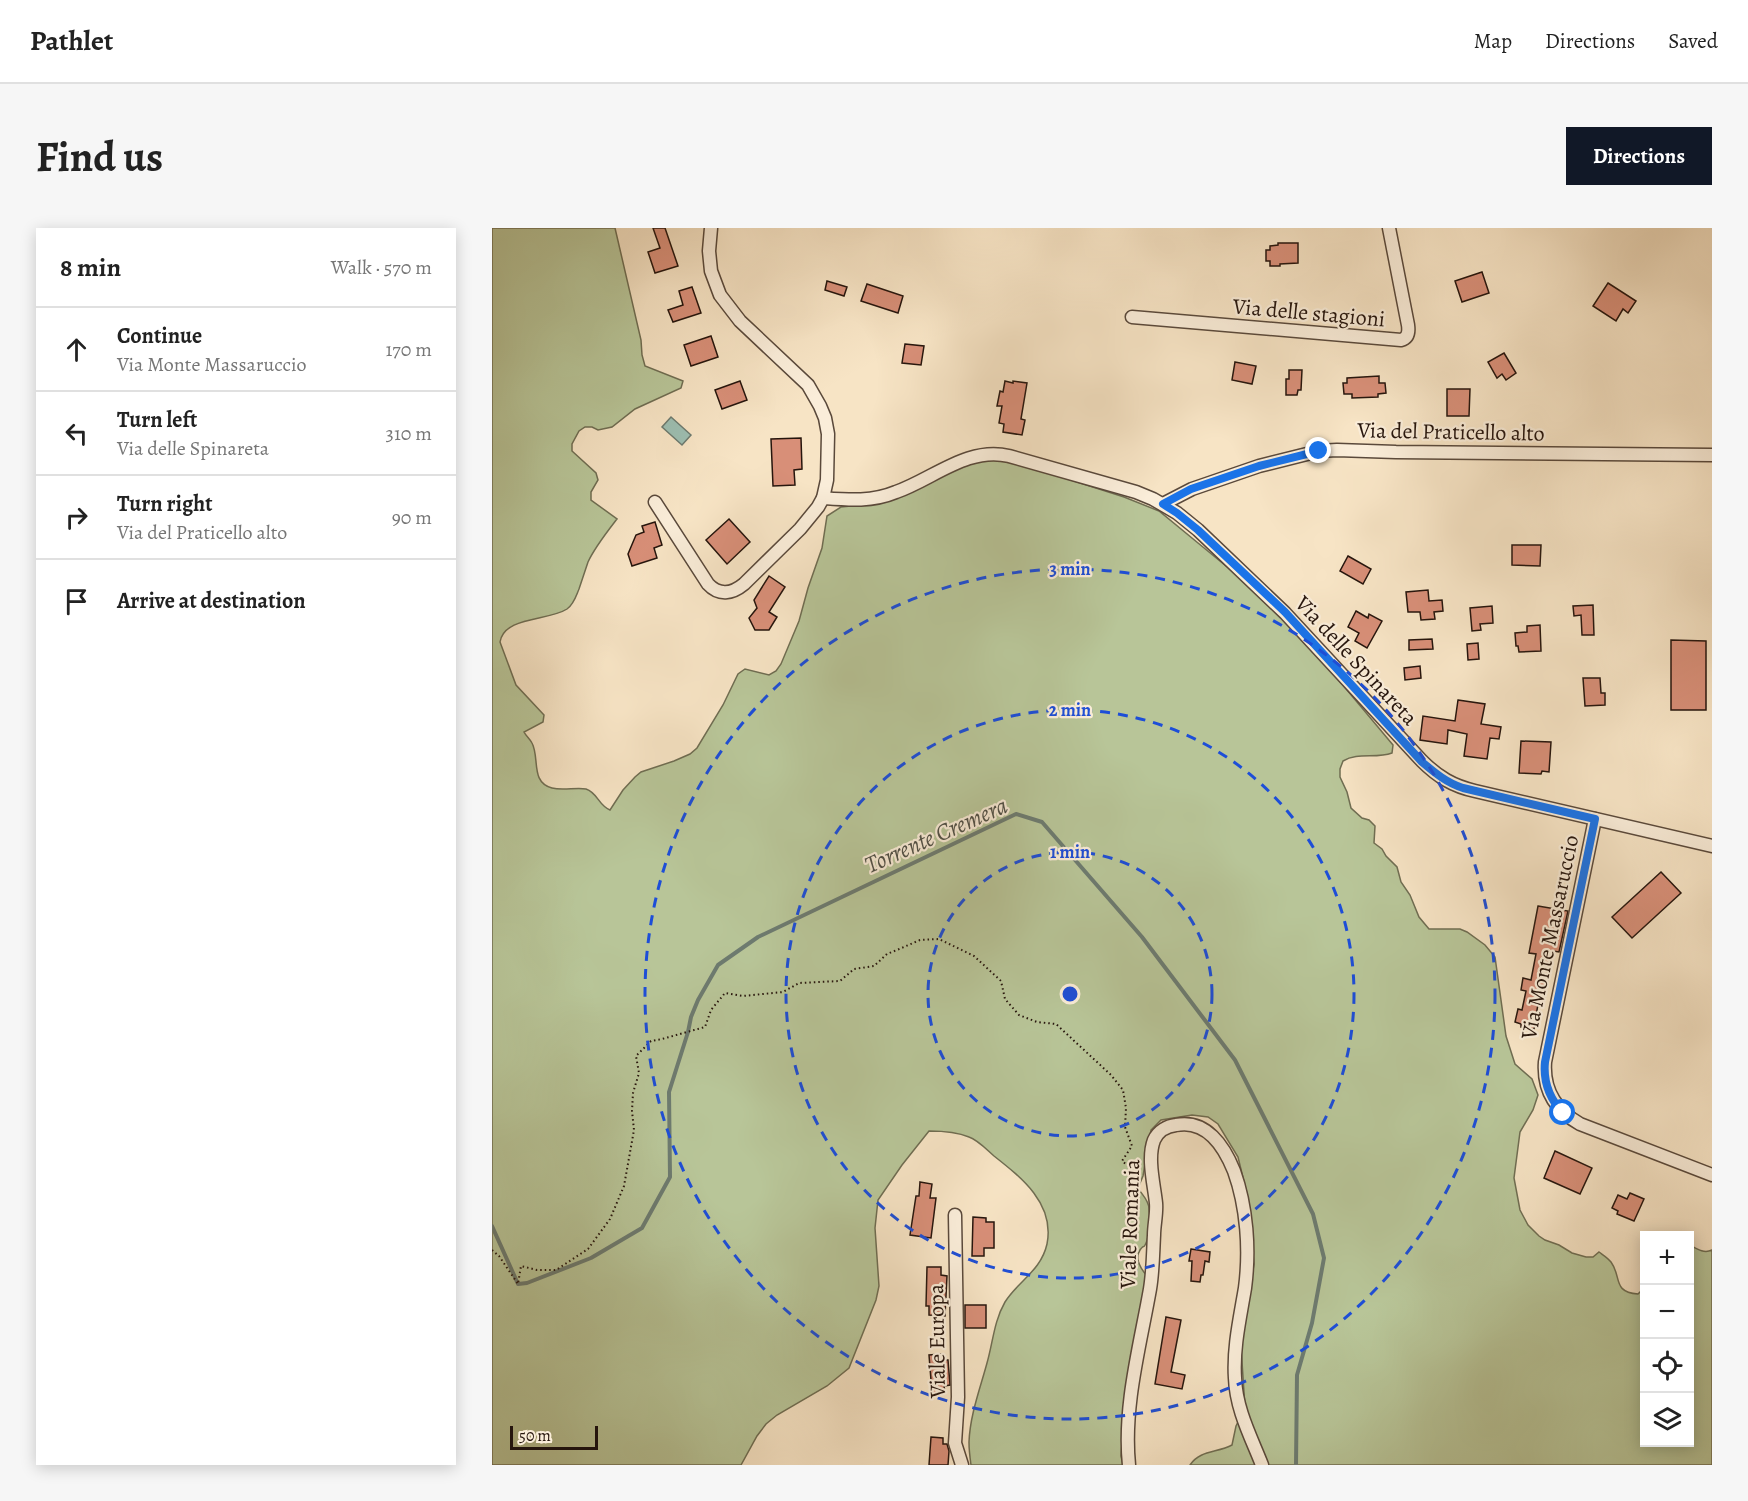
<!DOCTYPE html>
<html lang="en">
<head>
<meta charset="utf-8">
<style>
	:root { --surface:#fff; --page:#f6f6f6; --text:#222; --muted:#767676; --line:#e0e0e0; --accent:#111827 }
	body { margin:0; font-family:Alegreya,serif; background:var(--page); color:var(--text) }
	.controls { position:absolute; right:18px; bottom:18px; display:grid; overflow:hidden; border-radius:0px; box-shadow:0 3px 15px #0003 }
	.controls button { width:54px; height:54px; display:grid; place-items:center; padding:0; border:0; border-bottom:2px solid var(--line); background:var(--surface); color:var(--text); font:30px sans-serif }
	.scale { position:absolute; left:18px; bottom:15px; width:88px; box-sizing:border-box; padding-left:6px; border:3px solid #26150d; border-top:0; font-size:16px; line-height:21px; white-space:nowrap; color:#26150d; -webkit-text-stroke:4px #faedd9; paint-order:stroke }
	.stop { position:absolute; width:18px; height:18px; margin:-14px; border:4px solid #1a73e8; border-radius:50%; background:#fff }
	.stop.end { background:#1a73e8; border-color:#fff; box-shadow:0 2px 6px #0008 }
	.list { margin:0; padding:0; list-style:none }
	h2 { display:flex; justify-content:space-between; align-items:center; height:78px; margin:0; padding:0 24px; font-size:26px }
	h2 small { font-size:20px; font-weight:400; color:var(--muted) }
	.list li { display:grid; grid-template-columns:39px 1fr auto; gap:18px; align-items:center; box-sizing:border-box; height:84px; padding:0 24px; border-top:2px solid var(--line) }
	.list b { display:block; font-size:22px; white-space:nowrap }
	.list p { margin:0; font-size:20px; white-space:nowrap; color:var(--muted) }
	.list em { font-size:20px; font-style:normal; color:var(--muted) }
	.icon { flex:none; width:33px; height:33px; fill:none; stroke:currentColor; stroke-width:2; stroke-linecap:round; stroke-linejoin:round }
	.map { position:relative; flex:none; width:1220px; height:1237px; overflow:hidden; border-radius:0px }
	header { display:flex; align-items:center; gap:36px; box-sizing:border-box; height:84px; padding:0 30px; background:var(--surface); border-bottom:2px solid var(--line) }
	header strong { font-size:28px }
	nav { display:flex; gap:33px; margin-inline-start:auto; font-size:21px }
	.intro { display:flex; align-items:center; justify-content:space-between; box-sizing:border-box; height:144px; padding:0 36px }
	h1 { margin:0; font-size:42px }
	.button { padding:15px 27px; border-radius:0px; background:var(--accent); color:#fff; font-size:21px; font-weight:700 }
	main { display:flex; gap:36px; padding:0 36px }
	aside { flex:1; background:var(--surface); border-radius:0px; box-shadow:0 3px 15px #0003 }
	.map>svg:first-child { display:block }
	.green { fill:#b8c598; stroke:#6f6d52; stroke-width:1.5 }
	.water { fill:#9dbfb2; stroke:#6d7b70; stroke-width:1.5 }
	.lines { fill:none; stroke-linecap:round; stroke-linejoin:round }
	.stream { stroke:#6d7b70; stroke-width:4 }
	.building { fill:#d88f78; stroke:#26150d; stroke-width:1.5 }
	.minor-casing { stroke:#5a493b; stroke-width:15 }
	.path { stroke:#26150d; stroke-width:2; stroke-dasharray:1.5 3; stroke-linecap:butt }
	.minor { stroke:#faedd9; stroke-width:12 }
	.route { stroke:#1a73e8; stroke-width:8 }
	.ring { fill:none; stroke:#1d4ed8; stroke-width:3; stroke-dasharray:10 8 }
	.labels { text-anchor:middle; stroke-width:4.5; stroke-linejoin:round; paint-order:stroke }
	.street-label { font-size:22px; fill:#26150d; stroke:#faedd9 }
	.water-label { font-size:24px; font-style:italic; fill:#505047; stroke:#faedd9 }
	.centre { fill:#1d4ed8; stroke:#faedd9; stroke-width:3 }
	.ring-label { font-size:18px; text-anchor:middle; font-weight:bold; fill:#1d4ed8; stroke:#faedd9; stroke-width:4.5; stroke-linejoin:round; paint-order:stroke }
</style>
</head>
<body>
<header>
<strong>Pathlet</strong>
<nav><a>Map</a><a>Directions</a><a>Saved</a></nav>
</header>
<div class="intro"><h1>Find us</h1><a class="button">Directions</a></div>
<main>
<aside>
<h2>8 min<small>Walk · 570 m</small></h2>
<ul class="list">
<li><svg class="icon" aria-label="ahead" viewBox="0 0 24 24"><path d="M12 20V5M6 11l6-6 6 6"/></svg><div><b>Continue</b><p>Via Monte Massaruccio</p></div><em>170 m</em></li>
<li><svg class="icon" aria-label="left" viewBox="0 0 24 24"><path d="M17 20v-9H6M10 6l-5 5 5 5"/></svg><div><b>Turn left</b><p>Via delle Spinareta</p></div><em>310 m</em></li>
<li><svg class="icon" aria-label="right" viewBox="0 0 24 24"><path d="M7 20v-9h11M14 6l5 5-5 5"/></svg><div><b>Turn right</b><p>Via del Praticello alto</p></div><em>90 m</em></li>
<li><svg class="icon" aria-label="arrive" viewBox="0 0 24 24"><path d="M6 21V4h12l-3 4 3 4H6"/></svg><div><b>Arrive at destination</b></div></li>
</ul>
</aside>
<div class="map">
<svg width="1220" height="1237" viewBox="0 0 1220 1237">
	<rect width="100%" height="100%" fill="#f7e4c5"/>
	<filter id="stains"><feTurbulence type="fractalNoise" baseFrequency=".00333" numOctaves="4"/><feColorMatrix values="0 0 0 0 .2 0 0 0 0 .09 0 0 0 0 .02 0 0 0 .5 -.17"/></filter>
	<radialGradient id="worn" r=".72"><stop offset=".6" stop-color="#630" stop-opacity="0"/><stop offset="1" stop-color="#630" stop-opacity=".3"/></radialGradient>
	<path class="green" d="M0 0H123L149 112 150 127 153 138 191 153 189 160 143 181 120 199 106 202 100 199H93L87 203 80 216V223L104 245 106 252 99 264V272L125 291C115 304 103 319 96 334 93 343 90 352 87 361 84 368 82 376 75 381 57 393 12 388 8 414L24 457 52 487 51 494 32 504C34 508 38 511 40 515 48 530 38 554 60 560 71 563 84 559 94 561 106 565 106 577 118 582L131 562 143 549 149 544 182 533 198 526 205 520 231 477 246 446 253 441 277 447 284 443 289 436 307 393 316 360 330 320 335 288 349 279 379 276 472 235 504 231 551 243 632 269 667 283 734 338 744 344 809 407 901 517 900 525C884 531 866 524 851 533L848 541V549L855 564 859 580 870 590 877 592 883 598 882 615 890 621 894 628 905 639 909 654 918 667 927 689 937 701H968L975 704 993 717 1003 729 1014 808 1023 836 1040 851 1046 867 1041 882 1028 904 1022 950 1028 982 1036 997 1047 1008 1053 1012 1067 1017 1080 1025 1094 1029H1101L1107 1024C1111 1027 1116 1030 1119 1034 1130 1049 1120 1064 1146 1066L1152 1060V1214H1198V1017C1205 1021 1212 1026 1220 1022V1237H698C708 1222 725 1225 740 1217L744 1198 753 1180 749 1118 762 1036 755 966 746 929 726 896 716 889 700 887 669 892 659 902 651 948 646 960C650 967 657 972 657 981 658 990 658 1007 654 1015 651 1022 653 1015 648 1022 642 1031 649 1041 655 1048L632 1189 629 1228 631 1237H479C478 1230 477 1222 477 1214 478 1187 488 1161 495 1135 501 1114 502 1093 513 1074 526 1053 549 1043 555 1016 563 976 530 950 502 928 495 922 486 912 477 909 465 904 450 903 437 903L410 937 386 972 383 1000 387 1058 384 1072 357 1140 335 1158 285 1187 274 1196 265 1208 249 1237H0Z"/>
	<polygon class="water" points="179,189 199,207 190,217 170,199"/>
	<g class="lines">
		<polyline class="stream" points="0,998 26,1056 35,1055 99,1030 150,1000 178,949 177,864 196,804 199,789 206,772 226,737 266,709 524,586 550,594 650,709 743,832 821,986 832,1030 820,1095 805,1147 804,1237"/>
	</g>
	<g class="building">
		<polygon points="161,0 173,0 186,38 163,45 156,24 168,20"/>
		<polygon points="786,15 806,15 806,35 788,36 788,38 778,38 778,33 774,33 774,22 778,22 778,18 786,17"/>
		<polygon points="990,44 997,65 970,74 963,53"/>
		<polygon points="335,53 355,59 352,68 333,62"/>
		<polygon points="1116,55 1144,73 1136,85 1131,81 1124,93 1101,78"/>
		<polygon points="375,56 411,68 406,85 369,73"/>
		<polygon points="200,59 209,85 181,94 176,82 191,77 187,63"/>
		<polygon points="219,108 226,129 199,138 192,117"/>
		<polygon points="413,116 432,118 429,137 410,135"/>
		<polygon points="1012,125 1024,145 1014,152 1010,146 1005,150 996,134"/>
		<polygon points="743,134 764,138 760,156 740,152"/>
		<polygon points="797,142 810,142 809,162 806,162 805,167 794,167 794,151 797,151"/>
		<polygon points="887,148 887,155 893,155 894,165 886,166 886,169 860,170 860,166 852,166 851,155 855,155 855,150"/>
		<polygon points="248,153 255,172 230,181 223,162"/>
		<polygon points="513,153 521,155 521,153 535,155 529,191 533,192 530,207 511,204 512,196 507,195 510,178 505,178 508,163 511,164"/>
		<polygon points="955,161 978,161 977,188 955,188"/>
		<polygon points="309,210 310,241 302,242 303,257 281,258 279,211"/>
		<polygon points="237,291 258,314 235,336 214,312"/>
		<polygon points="163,294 170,317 162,320 165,330 140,338 136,326 144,307 152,304 150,298"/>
		<polygon points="1020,317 1049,317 1048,338 1020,337"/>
		<polygon points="856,328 879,341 871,356 848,343"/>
		<polygon points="277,348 293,359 277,384 285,389 277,402 263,402 257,390 265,380 262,372"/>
		<polygon points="936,362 937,373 950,372 951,383 942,384 943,391 929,392 928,384 916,384 914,364"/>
		<polygon points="1101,377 1102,407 1090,407 1089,387 1082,388 1081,378"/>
		<polygon points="1000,378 1001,395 988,396 989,402 980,403 978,380"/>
		<polygon points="864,383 876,390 877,386 890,393 875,420 863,413 867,405 856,399"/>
		<polygon points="1048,397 1049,423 1027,424 1026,418 1024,418 1023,405 1035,404 1035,398"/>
		<polygon points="940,411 941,421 917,422 917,412"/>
		<polygon points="1179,412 1214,413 1214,482 1179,482"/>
		<polygon points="986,415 987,431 976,432 975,416"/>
		<polygon points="928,438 929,450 913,452 912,440"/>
		<polygon points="1091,450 1108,450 1109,465 1113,465 1113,477 1093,478"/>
		<polygon points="966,472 993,476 989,496 1009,499 1007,511 998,510 995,531 972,528 975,506 956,502 955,516 928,512 931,488 963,493"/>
		<polygon points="1029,513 1059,514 1057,544 1050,543 1049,546 1027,545"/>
		<polygon points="1169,644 1189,665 1140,710 1120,689"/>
		<polygon points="1046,678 1076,683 1067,724 1061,723 1051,777 1046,776 1042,801 1029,799 1029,796 1023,794 1026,781 1030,782 1034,763 1029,762 1031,750 1039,752 1044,726 1037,725"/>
		<polygon points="1063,923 1100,940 1088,966 1052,950"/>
		<polygon points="428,954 440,956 438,970 444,970 439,1010 418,1007 424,968 427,968"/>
		<polygon points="1138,965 1152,971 1142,993 1125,986 1126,983 1120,980 1126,967 1135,971"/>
		<polygon points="481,989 494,990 494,994 502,994 502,1020 492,1020 492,1028 480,1028"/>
		<polygon points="699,1021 718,1024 717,1034 713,1033 711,1047 709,1047 708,1054 699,1053 700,1033 697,1033"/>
		<polygon points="435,1039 449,1039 449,1047 455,1048 453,1088 437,1087 437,1078 434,1078"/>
		<rect x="473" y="1077" width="21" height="23"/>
		<polygon points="674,1089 689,1092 679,1144 693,1147 690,1161 663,1156"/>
		<polygon points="449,1126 450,1132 456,1132 458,1157 452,1158 453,1164 440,1165 437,1127"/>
		<polygon points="439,1209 451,1210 451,1216 455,1216 457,1223 456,1237 437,1237"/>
	</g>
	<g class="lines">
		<g class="minor-casing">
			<g id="minor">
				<path d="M640 89 909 112C916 110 917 104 916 97L897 0"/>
				<path d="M331 270C357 272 380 274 404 264 441 251 476 218 517 228L644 264 661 271 685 285 706 302 793 385 930 533C946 549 961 558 983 563L1220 618"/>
				<path d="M163 274 216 356C227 368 240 366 252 356L308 301 326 279 331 270 335 252 336 206 333 190 328 178 316 157 248 93 228 67 219 43 217 23 219 0"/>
				<polyline points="671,276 700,261 767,238 827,223 845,222 904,224 1220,227"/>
				<path d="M1103 591 1053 834C1051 862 1063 882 1088 896L1220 947"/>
				<polyline points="463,987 466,1169 463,1215 470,1237"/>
				<path d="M637 1237C631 1179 648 1118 658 1061 661 1043 661 1025 662 1007 662 997 665 985 664 975 662 956 655 930 662 912 666 903 675 898 684 897 714 891 732 918 742 943 755 979 758 1022 753 1060 748 1090 741 1120 743 1150 744 1181 759 1209 770 1237"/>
			</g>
		</g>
		<polyline class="path" points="0,1022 7,1028 26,1056 29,1038 45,1042 64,1042 96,1021 118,991 132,958 142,902 140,883 141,865 147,845 144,828 159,813 170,811 213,799 219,782 233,765 251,768 291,764 307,755 348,753 362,741 382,738 395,726 405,722 428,712 447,711 482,728 509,753 513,771 527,787 545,794 564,796 619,847 631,862 634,880 633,899 640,918 630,933 648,947"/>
		<use href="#minor" class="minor"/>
	</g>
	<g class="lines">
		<path class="route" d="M827 223 767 238 699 261 671 276 685 285 706 302 793 384 930 534C943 545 955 555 971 560L1103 591 1053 834C1051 854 1057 870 1071 885"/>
	</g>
	<g class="ring">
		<circle cx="578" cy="766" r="142"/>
		<circle cx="578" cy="766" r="284"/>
		<circle cx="578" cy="766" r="425"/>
	</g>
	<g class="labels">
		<g class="street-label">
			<text transform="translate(817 84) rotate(5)" y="8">Via delle stagioni</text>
			<text transform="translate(959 203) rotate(1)" y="8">Via del Praticello alto</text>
			<text transform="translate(865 432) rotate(47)" y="8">Via delle Spinareta</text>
			<text transform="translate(1057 709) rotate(-78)" y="8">Via Monte Massaruccio</text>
			<text transform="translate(637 996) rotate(-88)" y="8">Viale Romania</text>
			<text transform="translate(444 1113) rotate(-91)" y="8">Viale Europa</text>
		</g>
		<g class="water-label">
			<text transform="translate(444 607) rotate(-24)" y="8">Torrente Cremera</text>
		</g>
	</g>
	<circle cx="578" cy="766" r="9" class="centre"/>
	<g class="ring-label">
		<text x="578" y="347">3 min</text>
		<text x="578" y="488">2 min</text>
		<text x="578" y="630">1 min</text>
	</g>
	<rect width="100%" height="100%" filter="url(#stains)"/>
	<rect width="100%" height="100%" fill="url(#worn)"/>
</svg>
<div class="controls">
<button>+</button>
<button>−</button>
<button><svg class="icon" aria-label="locate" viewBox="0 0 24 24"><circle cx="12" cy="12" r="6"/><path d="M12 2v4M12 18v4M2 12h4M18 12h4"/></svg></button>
<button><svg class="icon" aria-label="layers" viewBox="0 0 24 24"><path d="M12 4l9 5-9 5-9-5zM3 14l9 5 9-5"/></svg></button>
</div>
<div class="scale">50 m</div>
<div class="stop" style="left:1071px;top:885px"></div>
<div class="stop end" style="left:827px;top:223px"></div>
</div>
</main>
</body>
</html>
